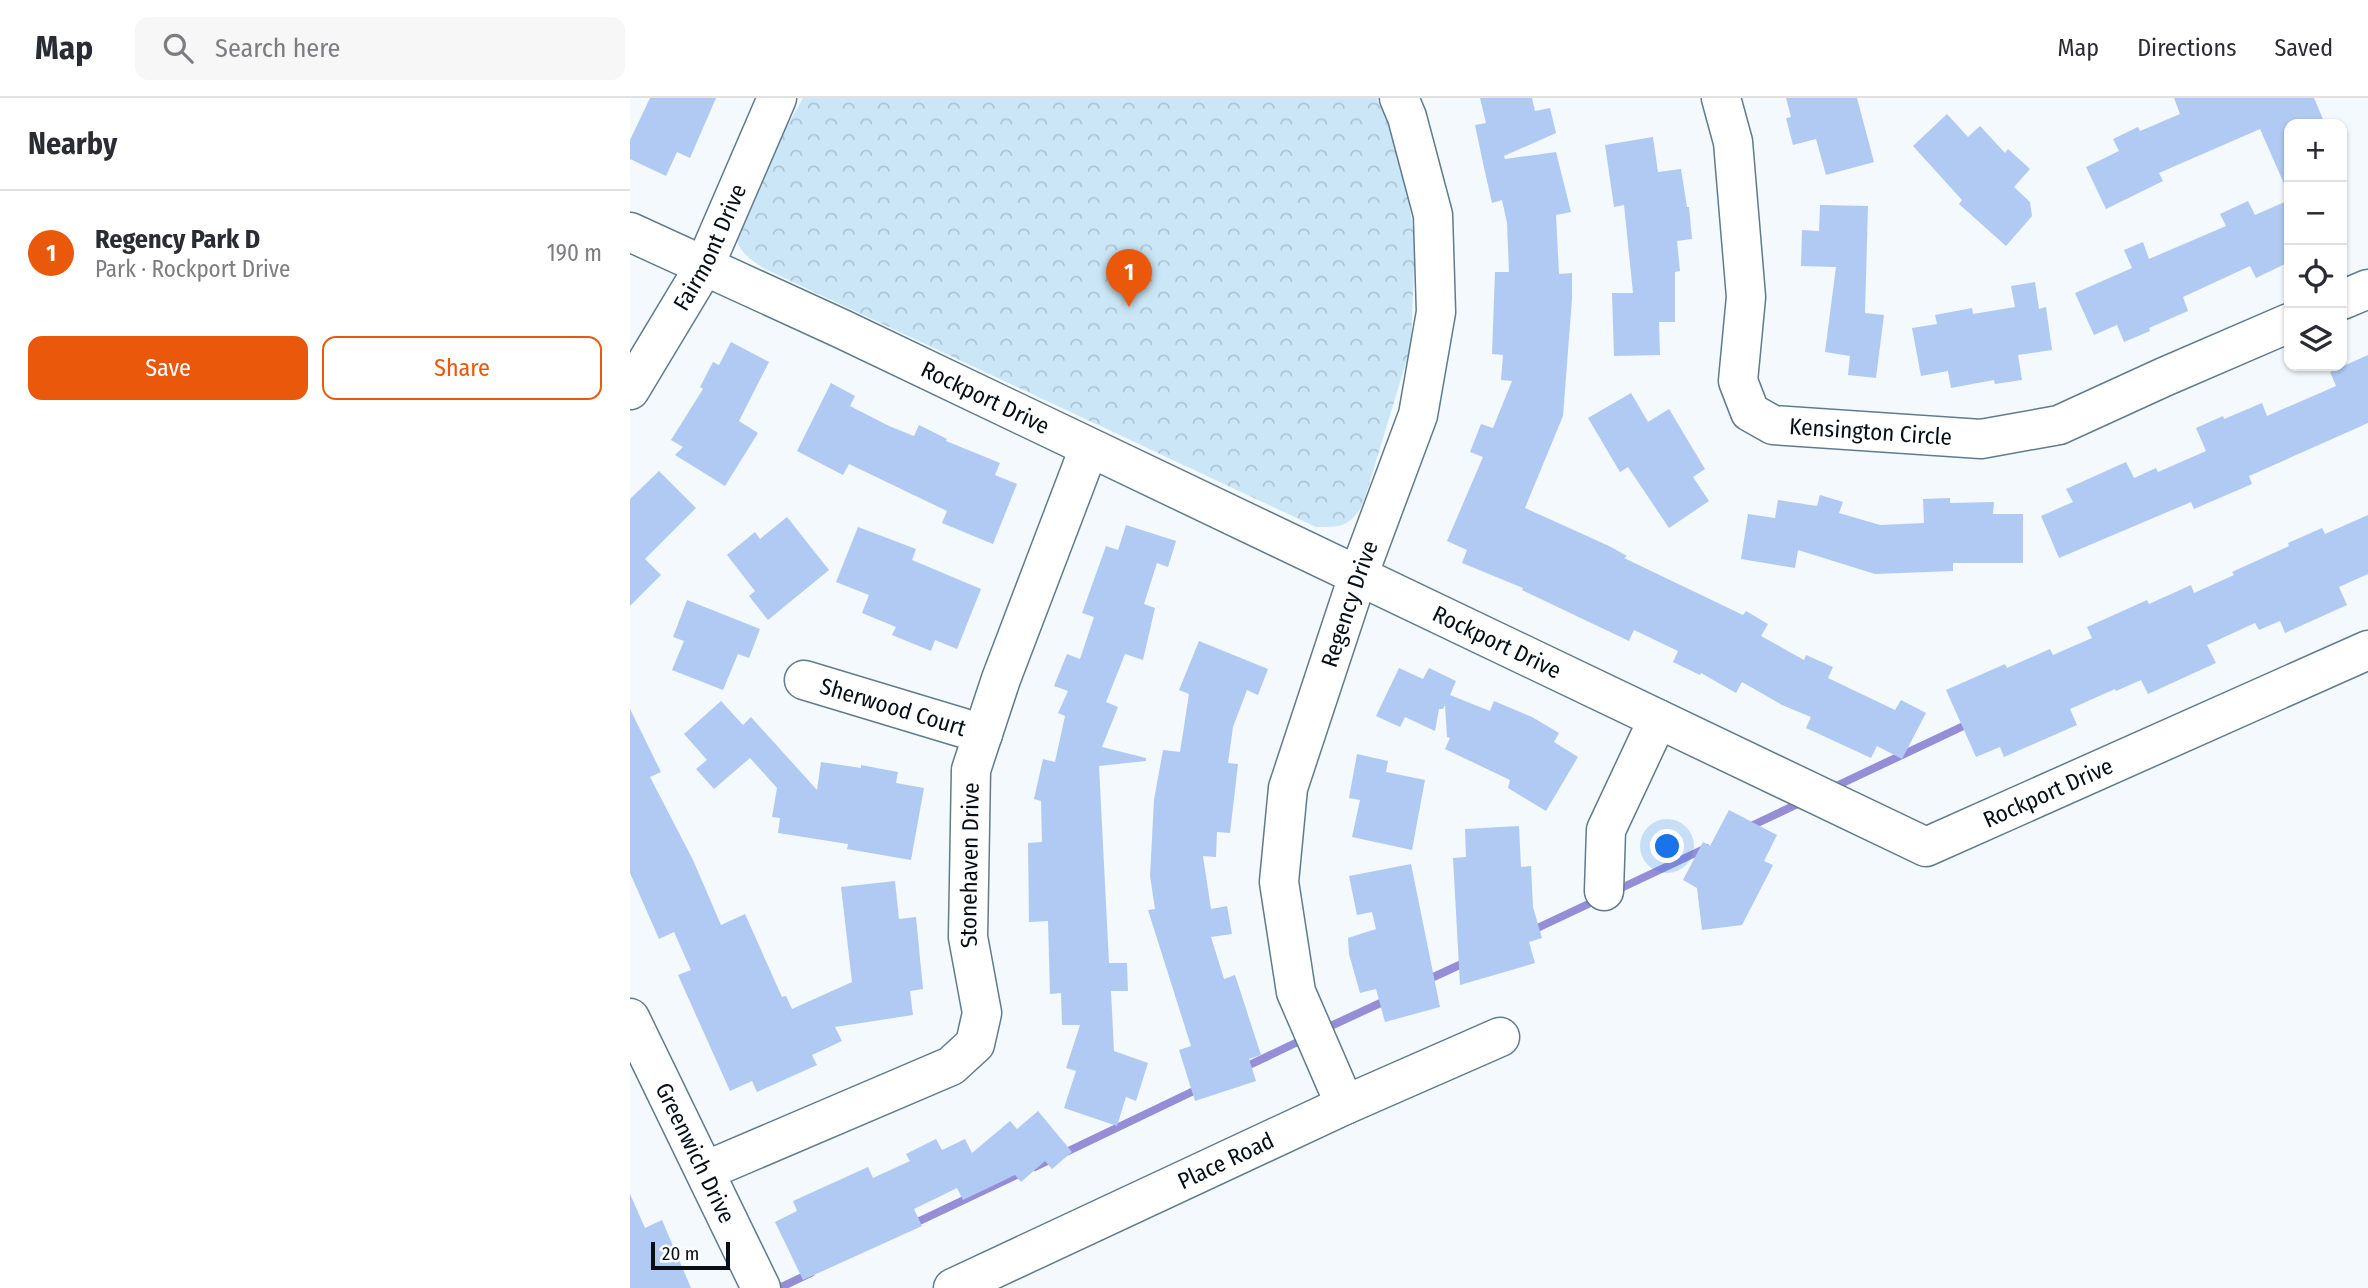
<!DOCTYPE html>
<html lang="en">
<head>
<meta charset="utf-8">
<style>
	:root { --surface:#fff; --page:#f7f7f7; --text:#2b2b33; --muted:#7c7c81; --line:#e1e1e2; --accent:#ea580c }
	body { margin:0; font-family:"Fira Sans Condensed",sans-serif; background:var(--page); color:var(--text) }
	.controls { position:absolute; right:21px; top:21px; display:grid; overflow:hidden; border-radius:14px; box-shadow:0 2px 5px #0004 }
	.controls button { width:63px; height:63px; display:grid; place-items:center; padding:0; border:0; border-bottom:2px solid var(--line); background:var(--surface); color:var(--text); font:35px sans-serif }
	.scale { position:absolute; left:21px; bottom:18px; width:79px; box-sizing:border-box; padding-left:7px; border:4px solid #050f15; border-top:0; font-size:19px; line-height:24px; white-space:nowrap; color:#050f15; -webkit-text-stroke:5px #fff; paint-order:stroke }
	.you { position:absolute; left:1038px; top:749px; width:24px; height:24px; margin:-18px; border:5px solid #fff; border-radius:50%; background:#1a73e8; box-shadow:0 0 0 10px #1a73e833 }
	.badge { display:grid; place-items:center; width:46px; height:46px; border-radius:50%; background:var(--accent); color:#fff; font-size:23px; font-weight:700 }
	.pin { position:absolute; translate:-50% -58px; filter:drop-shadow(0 2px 4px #0008) }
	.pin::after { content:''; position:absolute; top:37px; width:24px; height:21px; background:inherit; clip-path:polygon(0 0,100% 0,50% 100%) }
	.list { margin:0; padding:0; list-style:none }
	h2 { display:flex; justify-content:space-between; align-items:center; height:91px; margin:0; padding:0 28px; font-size:30px }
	h2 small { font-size:23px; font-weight:400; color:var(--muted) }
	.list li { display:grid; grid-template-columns:46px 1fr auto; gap:21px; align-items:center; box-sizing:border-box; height:126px; padding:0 28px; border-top:2px solid var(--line) }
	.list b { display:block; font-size:26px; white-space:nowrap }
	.list p { margin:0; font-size:23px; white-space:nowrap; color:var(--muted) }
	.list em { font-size:23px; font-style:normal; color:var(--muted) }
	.actions { display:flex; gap:14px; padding:21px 28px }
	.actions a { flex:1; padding:16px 0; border:2px solid var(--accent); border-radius:14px; text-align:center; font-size:24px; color:var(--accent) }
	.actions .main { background:var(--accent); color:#fff }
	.icon { flex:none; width:38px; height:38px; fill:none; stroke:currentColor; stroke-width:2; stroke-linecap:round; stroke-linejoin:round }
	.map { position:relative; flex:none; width:1738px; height:1190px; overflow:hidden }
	header { display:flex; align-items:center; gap:42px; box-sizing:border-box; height:98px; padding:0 35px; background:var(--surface); border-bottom:2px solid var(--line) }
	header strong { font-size:33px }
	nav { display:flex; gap:38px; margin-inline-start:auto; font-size:24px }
	.search { width:490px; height:63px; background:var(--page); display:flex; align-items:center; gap:18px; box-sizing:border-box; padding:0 24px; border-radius:14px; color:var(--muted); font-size:26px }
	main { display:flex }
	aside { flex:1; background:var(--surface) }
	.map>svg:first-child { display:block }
	.forest { fill:url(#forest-crowns) }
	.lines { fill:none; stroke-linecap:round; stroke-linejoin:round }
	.stream { stroke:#958dd6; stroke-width:8 }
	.building { fill:#b1caf3 }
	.minor-casing { stroke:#607c8c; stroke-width:41 }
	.minor { stroke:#fff; stroke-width:38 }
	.labels { text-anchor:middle; stroke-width:7; stroke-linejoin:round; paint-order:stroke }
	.street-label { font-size:23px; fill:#050f15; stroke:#fff }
</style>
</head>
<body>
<header>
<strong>Map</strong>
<div class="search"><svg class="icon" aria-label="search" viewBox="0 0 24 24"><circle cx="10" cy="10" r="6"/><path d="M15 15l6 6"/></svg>Search here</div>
<nav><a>Map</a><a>Directions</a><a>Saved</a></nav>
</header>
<main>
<aside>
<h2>Nearby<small></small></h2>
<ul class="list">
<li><span class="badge">1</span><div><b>Regency Park D</b><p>Park · Rockport Drive</p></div><em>190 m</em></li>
</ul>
<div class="actions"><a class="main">Save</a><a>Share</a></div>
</aside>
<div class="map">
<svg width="1738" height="1190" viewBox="0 0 1738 1190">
	<defs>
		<pattern id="forest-crowns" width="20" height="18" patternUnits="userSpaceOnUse" patternTransform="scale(1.75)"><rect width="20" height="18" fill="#cbe7f7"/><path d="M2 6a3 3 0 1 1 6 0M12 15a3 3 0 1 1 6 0" fill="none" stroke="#adc5d3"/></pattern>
	</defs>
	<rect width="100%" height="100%" fill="#f3f9fc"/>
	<path class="forest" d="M173 0H747L771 58 785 142 781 248 733 406C720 429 711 429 686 429L133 170C110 154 106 150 104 122Z"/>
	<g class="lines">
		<g class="stream">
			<polyline points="1202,690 1342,624"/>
			<polyline points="1119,729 1174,703"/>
			<polyline points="987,792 1076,750"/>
			<polyline points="901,833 969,801"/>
			<polyline points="797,882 836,864"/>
			<polyline points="692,932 757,902"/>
			<polyline points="613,970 674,941"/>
			<polyline points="405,1069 570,990"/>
			<polyline points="281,1127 393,1074"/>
			<polyline points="149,1190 181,1175"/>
		</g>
	</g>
	<g class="building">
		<polygon points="20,0 86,0 60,60 47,54 36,78 0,61 0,42"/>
		<polygon points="850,0 902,0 905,13 920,10 926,35 874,58 875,61 926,54 941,114 926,117 929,176 942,175 942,201 933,318 895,410 979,448 997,458 994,460 1113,517 1116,513 1138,526 1131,538 1174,562 1176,557 1203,569 1198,580 1265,612 1271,602 1296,615 1272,661 1247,648 1241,660 1176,630 1181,619 1152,607 1112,584 1106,595 1071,575 1070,577 1043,564 1048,553 1004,532 999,543 892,492 893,490 832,465 837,452 817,443 853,359 840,354 851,326 863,330 882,283 871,282 873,257 862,256 865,174 879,174 877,125 872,102 862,105 853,65 845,27 856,25"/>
		<polygon points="1156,0 1227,0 1244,64 1196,77 1186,41 1163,47 1156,20 1161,19"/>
		<polygon points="1544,0 1684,0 1695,26 1659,26 1659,97 1630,31 1529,75 1533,83 1476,111 1456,69 1489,53 1483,41 1508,29 1510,33 1550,16"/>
		<polygon points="1317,16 1338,39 1350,28 1375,55 1378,51 1400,71 1384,89 1400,104 1402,118 1376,148 1329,106 1332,102 1283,48"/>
		<polygon points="1023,39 1028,74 1051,71 1057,109 1059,109 1062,141 1047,143 1050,173 1045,174 1045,224 1029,224 1030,257 984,258 982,195 1003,195 994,107 984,109 975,47"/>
		<polygon points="1659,102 1659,164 1626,180 1620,168 1553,199 1558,213 1519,230 1520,233 1494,244 1487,227 1464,237 1445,195 1502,170 1494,152 1513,144 1519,161 1596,128 1590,116 1618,103 1625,117"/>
		<polygon points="1190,107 1238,108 1235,215 1254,217 1246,280 1218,277 1220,258 1195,254 1206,169 1171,168 1172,132 1189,133"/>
		<polygon points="1405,184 1409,211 1416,209 1422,252 1388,257 1392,282 1365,286 1364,282 1321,290 1318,273 1291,278 1282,230 1307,226 1305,217 1342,210 1343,216 1385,209 1381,188"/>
		<polygon points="101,244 139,264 109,323 128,335 95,388 45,357 53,349 41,342 73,291 70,289 83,264 89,267"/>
		<polygon points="1738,257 1738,325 1619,378 1622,386 1564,411 1561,404 1429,460 1411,418 1443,404 1436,391 1496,364 1504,380 1526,370 1528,374 1576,353 1566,330 1593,318 1594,321 1632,305 1637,318 1706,288 1700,274"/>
		<polygon points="201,285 225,298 220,308 259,328 284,338 289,327 317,341 316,343 370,365 365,377 387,386 363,446 312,425 317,413 219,366 213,377 167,353"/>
		<polygon points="1001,295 1018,324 1039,311 1075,371 1063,379 1079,403 1039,430 998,369 990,374 958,320"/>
		<polygon points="29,373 66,410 15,461 31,477 0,508 0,401"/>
		<polygon points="1190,397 1213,404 1209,415 1250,427 1294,425 1293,401 1320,400 1320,405 1364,404 1363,416 1393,416 1393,465 1323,465 1323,473 1245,476 1168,452 1165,470 1111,461 1118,416 1145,420 1148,402 1187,408"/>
		<polygon points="1738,417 1738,476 1709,489 1717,507 1655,535 1650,523 1629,532 1625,525 1577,547 1586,565 1518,596 1511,582 1486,593 1485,591 1440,611 1447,627 1374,659 1370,649 1346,659 1316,592 1375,566 1377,570 1420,551 1423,557 1462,540 1457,529 1517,502 1519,506 1561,487 1564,495 1604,477 1602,474 1659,448 1658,445 1692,430 1695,436"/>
		<polygon points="157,419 199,472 138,522 119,498 125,493 97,457 125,434 130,441"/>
		<polygon points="496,427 546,443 538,469 527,465 514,506 525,510 513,562 495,556 476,604 488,609 472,649 516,660 516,663 469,668 479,865 497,865 498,893 481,893 484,953 518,965 506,1003 496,999 487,1028 434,1010 446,973 436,970 450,927 432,927 431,895 420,896 418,823 399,824 398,745 412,744 411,703 404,701 413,661 425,664 435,618 428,615 438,593 424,588 437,556 450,561 464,519 452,515 476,448 488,452"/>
		<polygon points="228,429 286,451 282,462 351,491 327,551 305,542 301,553 262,537 266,529 232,515 239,497 206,484"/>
		<polygon points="57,502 130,531 119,560 108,556 93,592 42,572 54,543 43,539"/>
		<polygon points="569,543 638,571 628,597 617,592 603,629 598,665 608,666 600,735 587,734 586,759 573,758 581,811 597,808 602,836 581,839 594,881 605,877 631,957 619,961 626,983 565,1003 549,952 561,948 518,812 525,811 520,778 524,702 533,652 550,654 559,596 549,592"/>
		<polygon points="769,570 793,581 799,570 826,583 820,597 860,613 864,603 902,619 929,635 924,644 948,659 916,713 878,690 880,682 815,651 820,640 817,639 815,607 813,611 809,611 805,633 775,619 770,629 746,618"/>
		<polygon points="91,603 113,627 121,619 187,692 191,664 231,670 231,667 268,674 266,685 294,690 281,762 217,751 218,746 148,735 150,720 142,719 147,690 120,660 84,691 66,671 77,662 54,636"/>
		<polygon points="0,611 31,674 20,679 63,762 91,827 115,816 152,899 156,898 162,911 222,884 211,789 265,783 269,821 286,819 293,891 280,893 283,917 205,929 212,943 182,957 187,967 127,994 122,983 100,993 48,877 61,872 44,834 29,841 0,775"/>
		<polygon points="727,656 758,663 756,674 795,682 782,752 722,739 730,702 719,700"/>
		<polygon points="1099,712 1147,737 1134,763 1143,767 1112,827 1072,832 1067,790 1053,782 1073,744 1080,748"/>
		<polygon points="889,728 891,769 901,768 903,809 912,840 899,844 905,865 830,887 823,760 836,759 835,731"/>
		<polygon points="781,766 810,909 755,924 746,891 730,895 719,856 718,840 746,831 742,814 727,817 719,778"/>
		<polygon points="408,1013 442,1054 422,1071 415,1063 391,1084 385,1077 333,1102 327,1090 284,1111 292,1128 173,1182 145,1124 167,1113 163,1103 238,1069 243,1080 280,1063 276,1056 306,1041 312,1052 335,1041 342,1055 380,1023 387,1031"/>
		<polygon points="0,1096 15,1130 32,1122 61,1190 0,1190"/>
	</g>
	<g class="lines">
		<g class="minor-casing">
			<g id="minor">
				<path id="s1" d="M1091 0 1103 44 1116 199 1108 283 1120 314 1143 327 1351 341 1429 327 1534 279 1659 225"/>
				<path id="s2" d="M0 134 212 231 1296 749 1738 552"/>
				<polyline points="1712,202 1738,191"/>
				<path id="s3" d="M0 292 74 169 147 0"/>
				<path id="s4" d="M174 582 353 636"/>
				<polyline points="974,793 976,732 1028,621"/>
				<path id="s5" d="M0 920 131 1190"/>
				<path id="s6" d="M715 1007 666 894 649 784 658 690 728 478 788 317 806 214 803 117 777 19 769 0"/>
				<path id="s7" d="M75 1073 321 968 345 946 352 915 338 839 341 672 371 581 459 350"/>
				<path id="s8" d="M323 1190 715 1007 870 939"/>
			</g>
		</g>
		<use href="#minor" class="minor"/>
	</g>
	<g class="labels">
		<g class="street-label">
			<text dy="8" stroke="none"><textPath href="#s3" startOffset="164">Fairmont Drive</textPath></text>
			<text dy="8" stroke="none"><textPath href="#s2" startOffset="392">Rockport Drive</textPath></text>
			<text dy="8" stroke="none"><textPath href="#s1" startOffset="443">Kensington Circle</textPath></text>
			<text dy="8" stroke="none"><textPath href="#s6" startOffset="523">Regency Drive</textPath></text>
			<text dy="8" stroke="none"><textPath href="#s2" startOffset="959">Rockport Drive</textPath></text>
			<text dy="8" stroke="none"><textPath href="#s4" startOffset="93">Sherwood Court</textPath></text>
			<text dy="8" stroke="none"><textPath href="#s2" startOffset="1568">Rockport Drive</textPath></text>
			<text dy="8" stroke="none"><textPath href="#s7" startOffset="481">Stonehaven Drive</textPath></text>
			<text dy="8" stroke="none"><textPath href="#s5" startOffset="150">Greenwich Drive</textPath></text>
			<text dy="8" stroke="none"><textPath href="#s8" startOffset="301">Place Road</textPath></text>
		</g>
	</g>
</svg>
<div class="controls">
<button>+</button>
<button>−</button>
<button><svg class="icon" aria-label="locate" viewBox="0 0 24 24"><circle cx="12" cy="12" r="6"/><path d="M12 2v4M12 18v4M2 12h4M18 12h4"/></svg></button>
<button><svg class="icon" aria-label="layers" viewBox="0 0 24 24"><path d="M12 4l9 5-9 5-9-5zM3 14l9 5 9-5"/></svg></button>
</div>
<div class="scale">20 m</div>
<div class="you"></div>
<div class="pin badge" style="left:499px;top:209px">1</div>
</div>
</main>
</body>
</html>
